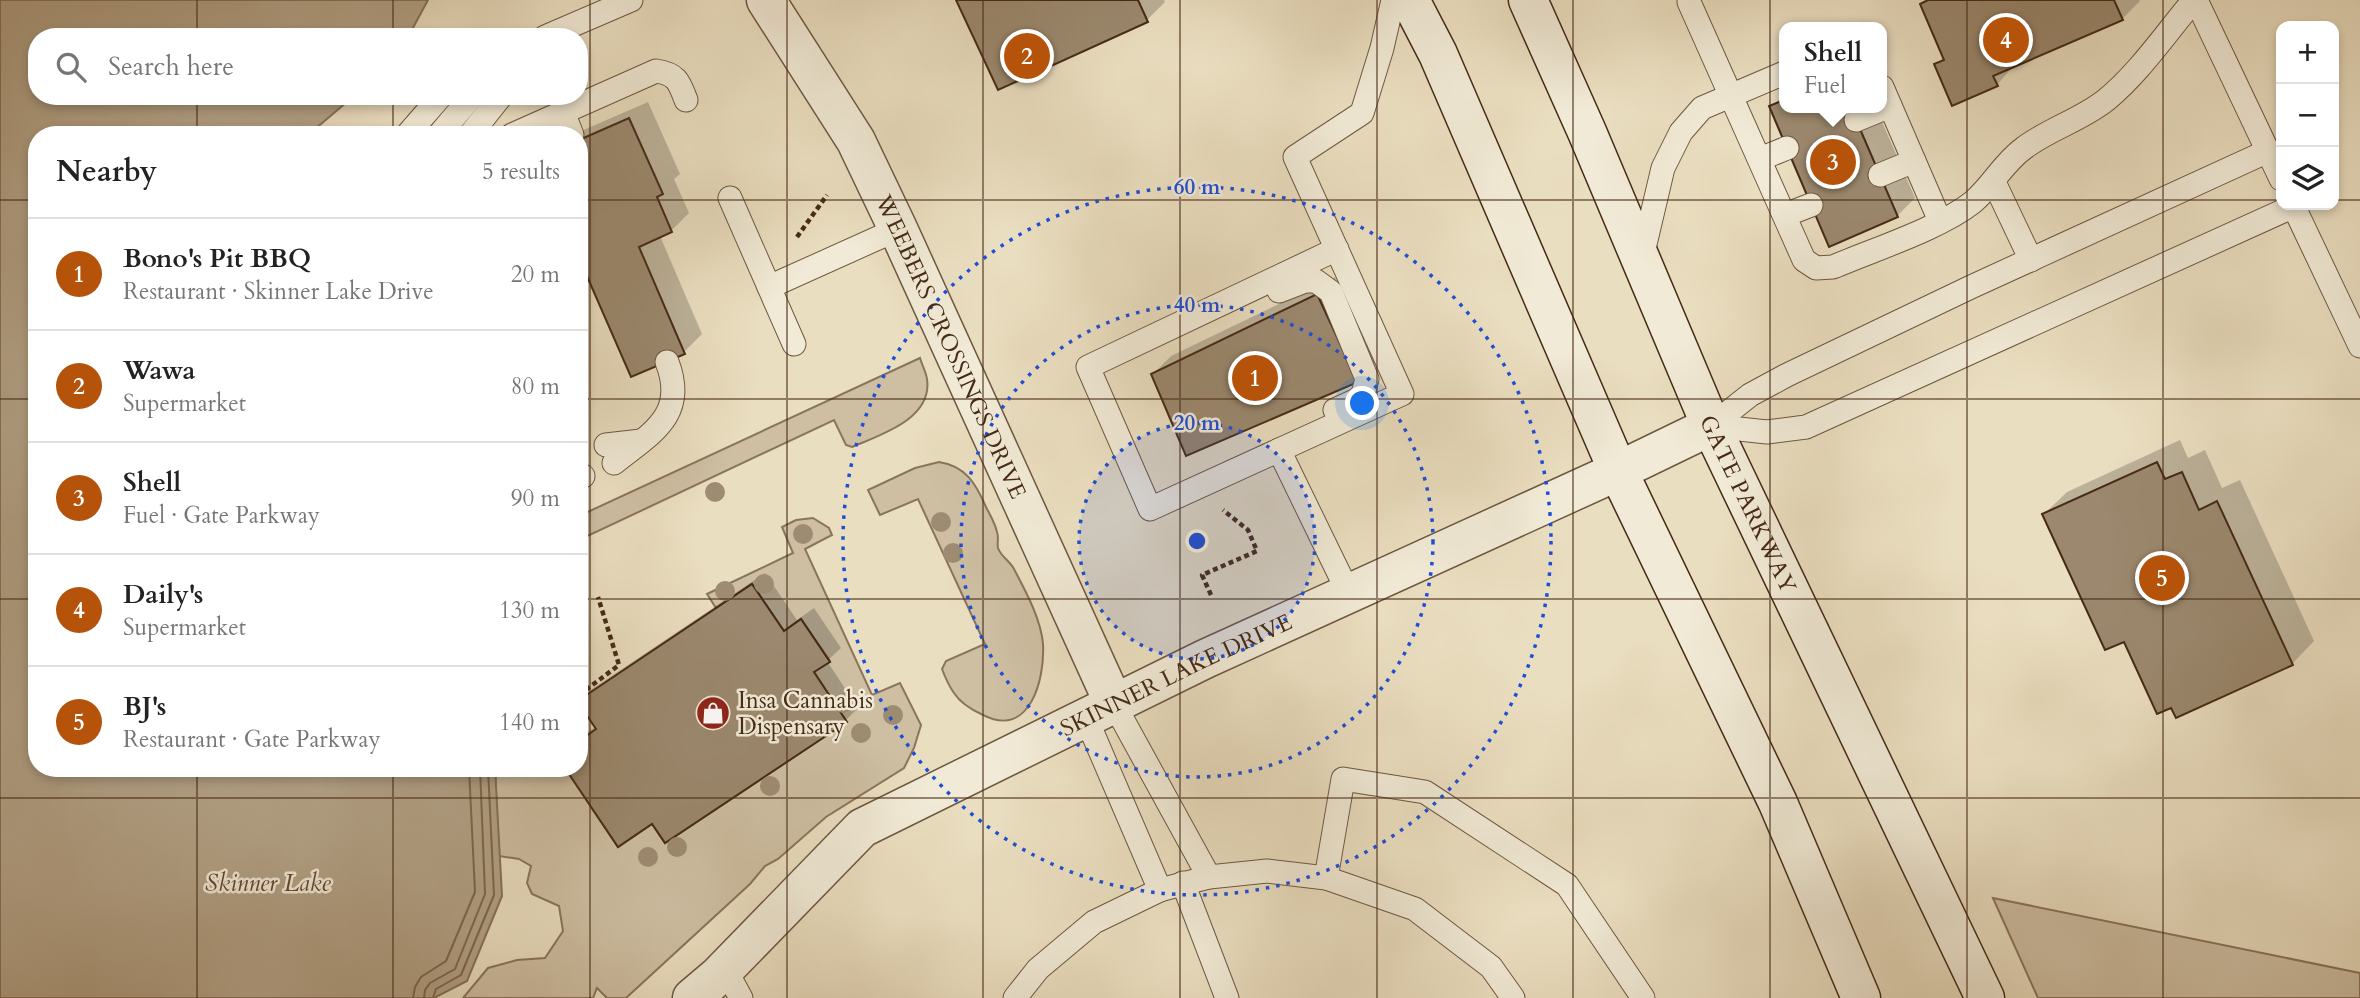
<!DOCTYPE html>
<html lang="en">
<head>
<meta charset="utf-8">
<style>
	:root { --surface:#fff; --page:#f6f6f6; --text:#222; --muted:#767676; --line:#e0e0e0; --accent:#b45309 }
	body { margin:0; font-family:Cardo,serif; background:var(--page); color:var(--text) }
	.controls { position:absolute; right:21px; top:21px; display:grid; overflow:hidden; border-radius:14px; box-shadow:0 4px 10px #0003 }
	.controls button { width:63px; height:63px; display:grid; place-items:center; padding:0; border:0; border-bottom:2px solid var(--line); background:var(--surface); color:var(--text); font:35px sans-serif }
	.you { position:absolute; left:1363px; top:404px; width:24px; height:24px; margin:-18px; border:5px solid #fff; border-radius:50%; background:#1a73e8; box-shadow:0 0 0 10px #1a73e833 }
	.badge { display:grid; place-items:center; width:46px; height:46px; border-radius:50%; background:var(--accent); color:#fff; font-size:23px; font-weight:700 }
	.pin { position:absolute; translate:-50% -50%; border:4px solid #fff; box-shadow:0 2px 7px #0006 }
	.popup { position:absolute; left:1779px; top:22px; width:108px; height:91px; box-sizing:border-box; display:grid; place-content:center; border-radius:14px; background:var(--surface); filter:drop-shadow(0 2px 5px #0005); font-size:23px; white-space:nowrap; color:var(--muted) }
	.popup b { font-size:26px; color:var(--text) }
	.popup::after { content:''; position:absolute; left:50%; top:100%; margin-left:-14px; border:14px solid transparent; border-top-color:var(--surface) }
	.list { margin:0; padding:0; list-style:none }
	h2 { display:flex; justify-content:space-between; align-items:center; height:91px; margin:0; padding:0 28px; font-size:30px }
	h2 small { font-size:23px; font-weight:400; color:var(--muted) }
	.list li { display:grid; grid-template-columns:46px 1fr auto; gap:21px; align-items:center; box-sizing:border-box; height:112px; padding:0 28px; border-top:2px solid var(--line) }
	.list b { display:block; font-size:26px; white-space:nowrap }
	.list p { margin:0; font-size:23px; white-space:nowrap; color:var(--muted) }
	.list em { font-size:23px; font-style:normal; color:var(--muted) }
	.icon { flex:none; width:38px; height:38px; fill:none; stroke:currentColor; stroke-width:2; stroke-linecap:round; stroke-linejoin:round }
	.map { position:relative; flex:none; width:2360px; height:998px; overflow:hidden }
	.search { position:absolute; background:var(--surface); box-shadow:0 4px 10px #0003; left:28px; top:28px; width:560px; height:77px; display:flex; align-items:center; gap:18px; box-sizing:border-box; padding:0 24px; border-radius:28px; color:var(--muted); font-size:26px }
	.panel { position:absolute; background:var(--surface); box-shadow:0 4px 10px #0003; left:28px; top:126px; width:560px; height:651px; border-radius:28px }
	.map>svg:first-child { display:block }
	.green { fill:#cebfa3; stroke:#8a745c; stroke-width:2 }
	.water { fill:#b2a186; stroke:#867159; stroke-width:2 }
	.shadow { fill:#0003 }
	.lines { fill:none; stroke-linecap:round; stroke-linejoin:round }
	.shore { stroke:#7c664e; stroke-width:2 }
	.building { fill:#9b886e; stroke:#452a16; stroke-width:2 }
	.lane-casing { stroke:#6e5740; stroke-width:25 }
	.street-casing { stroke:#6e5740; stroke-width:41 }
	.secondary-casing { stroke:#452a16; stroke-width:41 }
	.path { stroke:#452a16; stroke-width:4.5; stroke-dasharray:5 3.5; stroke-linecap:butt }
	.lane { stroke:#f1ead6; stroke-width:23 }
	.street { stroke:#f1ead6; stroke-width:38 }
	.secondary { stroke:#f1ead6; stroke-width:38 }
	.tree { fill:#9e8c72 }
	.grid { fill:none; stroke:#452a16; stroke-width:2; stroke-opacity:0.55 }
	.ring { fill:none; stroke:#1d4ed8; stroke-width:3.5; stroke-dasharray:3.5 7 }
	.labels { text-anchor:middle; stroke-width:5; stroke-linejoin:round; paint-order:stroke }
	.street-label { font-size:23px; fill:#452a16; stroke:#f1ead6 }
	.poi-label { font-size:23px; fill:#452a16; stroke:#f1ead6; text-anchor:start }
	.water-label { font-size:24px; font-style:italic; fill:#604832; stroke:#f1ead6 }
	.centre { fill:#1d4ed8; stroke:#f1ead6; stroke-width:3.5 }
	.ring-label { font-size:21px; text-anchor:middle; font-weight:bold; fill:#1d4ed8; stroke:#f1ead6; stroke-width:5; stroke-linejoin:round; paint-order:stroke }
</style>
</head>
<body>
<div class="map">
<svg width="2360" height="998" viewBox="0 0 2360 998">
	<rect width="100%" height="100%" fill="#eadec0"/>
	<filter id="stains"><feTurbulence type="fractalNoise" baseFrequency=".00286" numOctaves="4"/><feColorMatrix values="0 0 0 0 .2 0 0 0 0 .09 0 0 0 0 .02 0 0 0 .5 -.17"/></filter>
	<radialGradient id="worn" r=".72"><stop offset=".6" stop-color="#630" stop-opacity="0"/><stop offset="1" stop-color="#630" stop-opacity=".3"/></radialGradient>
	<g class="green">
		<path d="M920 358C922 365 926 372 927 379 933 419 880 435 852 447L846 445 834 420 579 540V516Z"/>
		<path d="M939 462C966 466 976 484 986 507 990 515 995 523 997 532 999 537 997 543 998 548 1001 557 1010 561 1014 569 1025 590 1041 619 1043 644 1045 679 1030 739 983 715 972 710 961 704 954 693 949 686 945 677 942 669L946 661 985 644 918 499 880 515 868 490 915 468Z"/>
		<polygon points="813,518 829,528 832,535 805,549 872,695 900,683 921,725 914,748 904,768 826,817 778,859 765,866 750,884 626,998 607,998 597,988 593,998 463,998 488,968 517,960 545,958 563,931 559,906 532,894 527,883 531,866 519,859 499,856 495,768 565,768 618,847 652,824 665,843 846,722 814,672 830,661 801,619 784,631 752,584 716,608 707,594 793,553 782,527 796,520"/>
		<polygon points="1993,898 2360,973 2360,998 2038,998"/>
	</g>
	<polygon class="water" points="0,0 428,0 408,37 37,37 37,96 354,96 308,135 37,135 37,768 495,768 502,896 467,981 434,998 0,998"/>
	<g class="shadow">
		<polygon points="958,0 1164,0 1165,2 1147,20"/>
		<polygon points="1926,0 2139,0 2140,1 2122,19 2014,65 1997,85 1936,65 1945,56 1922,4"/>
		<polygon points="1784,94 1784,108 1876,108 1915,198 1897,216 1772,107"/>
		<polygon points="648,102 680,174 674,179 689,213 671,231 660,236 702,334 684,352 632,375 579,135 572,135"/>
		<polygon points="1335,277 1375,363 1357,381 1153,374 1171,356"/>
		<polygon points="2180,440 2188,458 2205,450 2222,488 2240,480 2314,641 2292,664 2125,639 2044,514 2067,492"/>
		<polygon points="765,573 797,620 814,608 841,648 827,661 858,708 846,720 653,822 579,768 579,738 596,726 580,701 592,689"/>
	</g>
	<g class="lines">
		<g class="shore">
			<polyline points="413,998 415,987 421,977 446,961 475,892 469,768"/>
			<polyline points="424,998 425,990 430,983 455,969 485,894 480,768"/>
			<polyline points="433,998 436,989 461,975 494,895 488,768"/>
		</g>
	</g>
	<g class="building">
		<polygon points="956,0 1138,0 1148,22 998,90"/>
		<polygon points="1928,0 2114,0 2123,20 1993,76 1998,86 1952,106 1934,64 1944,60 1920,4"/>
		<polygon points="1784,100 1784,108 1851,108 1898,217 1829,247 1769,106"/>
		<polygon points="629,118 663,194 657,197 672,232 639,247 685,354 631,377 579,258 579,140"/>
		<polygon points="1317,294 1358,382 1186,456 1151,374"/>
		<polygon points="2157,462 2165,479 2182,472 2199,510 2217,501 2293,665 2176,718 2171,708 2157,714 2124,642 2105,650 2042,514"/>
		<polygon points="752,584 784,631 801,619 830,662 814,672 847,722 665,843 652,824 618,847 565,768 579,768 579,741 596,729 579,704 579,700"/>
	</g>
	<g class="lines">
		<g class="lane-casing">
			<g id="lane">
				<polyline points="2196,0 2281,179"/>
				<path d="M1689 2 1804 260 1816 268 1833 267C1875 249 1939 229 1973 202 1993 185 2003 163 2024 148 2049 129 2081 120 2106 100 2140 72 2166 33 2194 0"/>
				<polyline points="545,37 631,0"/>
				<polyline points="1882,87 1940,221"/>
				<polyline points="563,112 572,135"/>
				<polyline points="1856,120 1890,106"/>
				<polyline points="407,135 441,96"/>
				<polyline points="439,135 472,96"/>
				<polyline points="470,135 501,96"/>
				<path d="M512 135 656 71C677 74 679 82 686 100"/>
				<polyline points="1760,159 1787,148"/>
				<polyline points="1880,175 1914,161"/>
				<polyline points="1994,182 2031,260"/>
				<polyline points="730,198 769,287"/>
				<polyline points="2293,205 2360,346"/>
				<polyline points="1785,215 1811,205"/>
				<polyline points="1337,249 1088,367 1150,509 1402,394 1295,157 1362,113 1382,48 1393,0"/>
				<polyline points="1642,257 1663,168 1681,132 1702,108 1784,73"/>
				<polyline points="1279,291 1305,281 1316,281 1331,292 1367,379 1363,394 1357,400 1335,410"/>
				<polyline points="794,344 769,287 898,229"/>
				<polyline points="1711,426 1767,432 1806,427 2294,206"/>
				<polyline points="1711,426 1750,395 1787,375 1971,287 2268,151"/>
				<polyline points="606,445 641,441"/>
				<polyline points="1279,450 1349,594"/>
				<path d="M614 463C650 434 688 416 667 362"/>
				<polyline points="579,478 583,476"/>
				<polyline points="1114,704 1209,877"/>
				<polyline points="1086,718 1160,890"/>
				<polyline points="1326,878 1343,779 1425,792 1567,885 1643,998"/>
				<polyline points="1183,883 1227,998"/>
				<polyline points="725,969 741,998"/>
				<polyline points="1015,998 1038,969 1094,922 1160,890 1209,877 1267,871 1326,878 1415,909 1491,967 1513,998"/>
			</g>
		</g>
		<g class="street-casing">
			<g id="street">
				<path id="s1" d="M766 0 856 141 898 229 1114 704"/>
				<path id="s2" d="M692 998 718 976 862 828 1205 659 1618 471 1711 426"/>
			</g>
		</g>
		<g class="secondary-casing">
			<g id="secondary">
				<polyline points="1410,0 1438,54 1618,471 1778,803 1861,998"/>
				<path id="s3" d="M1528 0 1587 132 1711 426 1985 998"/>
			</g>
		</g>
		<g class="path">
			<polyline points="797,237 827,195"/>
			<polyline points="1211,595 1202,575 1257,551 1248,530 1223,510"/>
			<polyline points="579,695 619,665 598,597"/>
			<polyline points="579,737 581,739"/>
		</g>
		<use href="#lane" class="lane"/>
		<use href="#street" class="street"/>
		<use href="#secondary" class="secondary"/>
	</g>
	<g class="tree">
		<circle cx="715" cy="492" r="10"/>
		<circle cx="941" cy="522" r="10"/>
		<circle cx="803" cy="534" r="10"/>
		<circle cx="953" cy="553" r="10"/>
		<circle cx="764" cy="584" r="10"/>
		<circle cx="725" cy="591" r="10"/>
		<circle cx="843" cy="703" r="10"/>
		<circle cx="893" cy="715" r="10"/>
		<circle cx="861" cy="733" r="10"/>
		<circle cx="770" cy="786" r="10"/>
		<circle cx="677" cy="847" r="10"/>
		<circle cx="648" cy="857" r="10"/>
	</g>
	<path class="grid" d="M197 0V37M393 0V37M590 0V998M787 0V998M983 0V998M1180 0V998M1377 0V998M1573 0V998M1770 0V998M1967 0V998M2163 0V998M197 96V135M393 96V135M0 200H37M579 200H2281M2334 200H2360M0 399H37M579 399H2360M0 599H37M579 599H2360M197 768V998M393 768V998M0 798H2360"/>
	<circle cx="1197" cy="541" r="118" fill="#1d4ed8" fill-opacity=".12"/>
	<g class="ring">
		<circle cx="1197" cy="541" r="118"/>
		<circle cx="1197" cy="541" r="236"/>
		<circle cx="1197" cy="541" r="354"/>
	</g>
	<defs>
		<g id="shop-disc" transform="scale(1.75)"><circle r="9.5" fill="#8f2418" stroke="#f1ead6"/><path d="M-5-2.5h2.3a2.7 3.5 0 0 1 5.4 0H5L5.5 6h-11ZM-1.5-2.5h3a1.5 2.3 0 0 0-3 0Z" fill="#fff"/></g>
	</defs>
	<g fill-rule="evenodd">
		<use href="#shop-disc" x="713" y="713"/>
	</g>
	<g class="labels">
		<g class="street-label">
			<text dy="8" stroke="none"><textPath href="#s1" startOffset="394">WEEBERS CROSSINGS DRIVE</textPath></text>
			<text dy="8" stroke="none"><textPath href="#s3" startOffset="550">GATE PARKWAY</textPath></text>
			<text dy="8" stroke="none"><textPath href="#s2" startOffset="590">SKINNER LAKE DRIVE</textPath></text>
		</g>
		<g class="poi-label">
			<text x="738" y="708">Insa Cannabis<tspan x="738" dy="26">Dispensary</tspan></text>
		</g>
		<g class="water-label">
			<text x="268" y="891">Skinner Lake</text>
		</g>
	</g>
	<circle cx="1197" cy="541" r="10" class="centre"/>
	<g class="ring-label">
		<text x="1197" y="194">60 m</text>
		<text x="1197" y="312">40 m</text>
		<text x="1197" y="430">20 m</text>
	</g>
	<rect width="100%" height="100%" filter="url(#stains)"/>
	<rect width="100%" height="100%" fill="url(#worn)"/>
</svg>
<div class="controls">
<button>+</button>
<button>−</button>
<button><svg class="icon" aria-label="layers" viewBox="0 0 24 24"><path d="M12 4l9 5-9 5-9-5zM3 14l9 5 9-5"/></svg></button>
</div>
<div class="you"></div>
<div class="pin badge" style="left:1255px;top:378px">1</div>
<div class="pin badge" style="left:1027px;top:56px">2</div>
<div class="pin badge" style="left:1833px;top:162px">3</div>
<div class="popup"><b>Shell</b>Fuel</div>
<div class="pin badge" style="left:2006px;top:40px">4</div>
<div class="pin badge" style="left:2162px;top:578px">5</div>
<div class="search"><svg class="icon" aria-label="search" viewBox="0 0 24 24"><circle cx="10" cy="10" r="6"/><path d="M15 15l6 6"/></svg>Search here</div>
<section class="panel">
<h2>Nearby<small>5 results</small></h2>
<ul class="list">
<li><span class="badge">1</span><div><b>Bono's Pit BBQ</b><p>Restaurant · Skinner Lake Drive</p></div><em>20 m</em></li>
<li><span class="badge">2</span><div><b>Wawa</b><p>Supermarket</p></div><em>80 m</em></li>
<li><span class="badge">3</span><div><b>Shell</b><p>Fuel · Gate Parkway</p></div><em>90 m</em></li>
<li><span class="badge">4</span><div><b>Daily's</b><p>Supermarket</p></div><em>130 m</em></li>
<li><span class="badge">5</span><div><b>BJ's</b><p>Restaurant · Gate Parkway</p></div><em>140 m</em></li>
</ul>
</section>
</div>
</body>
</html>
